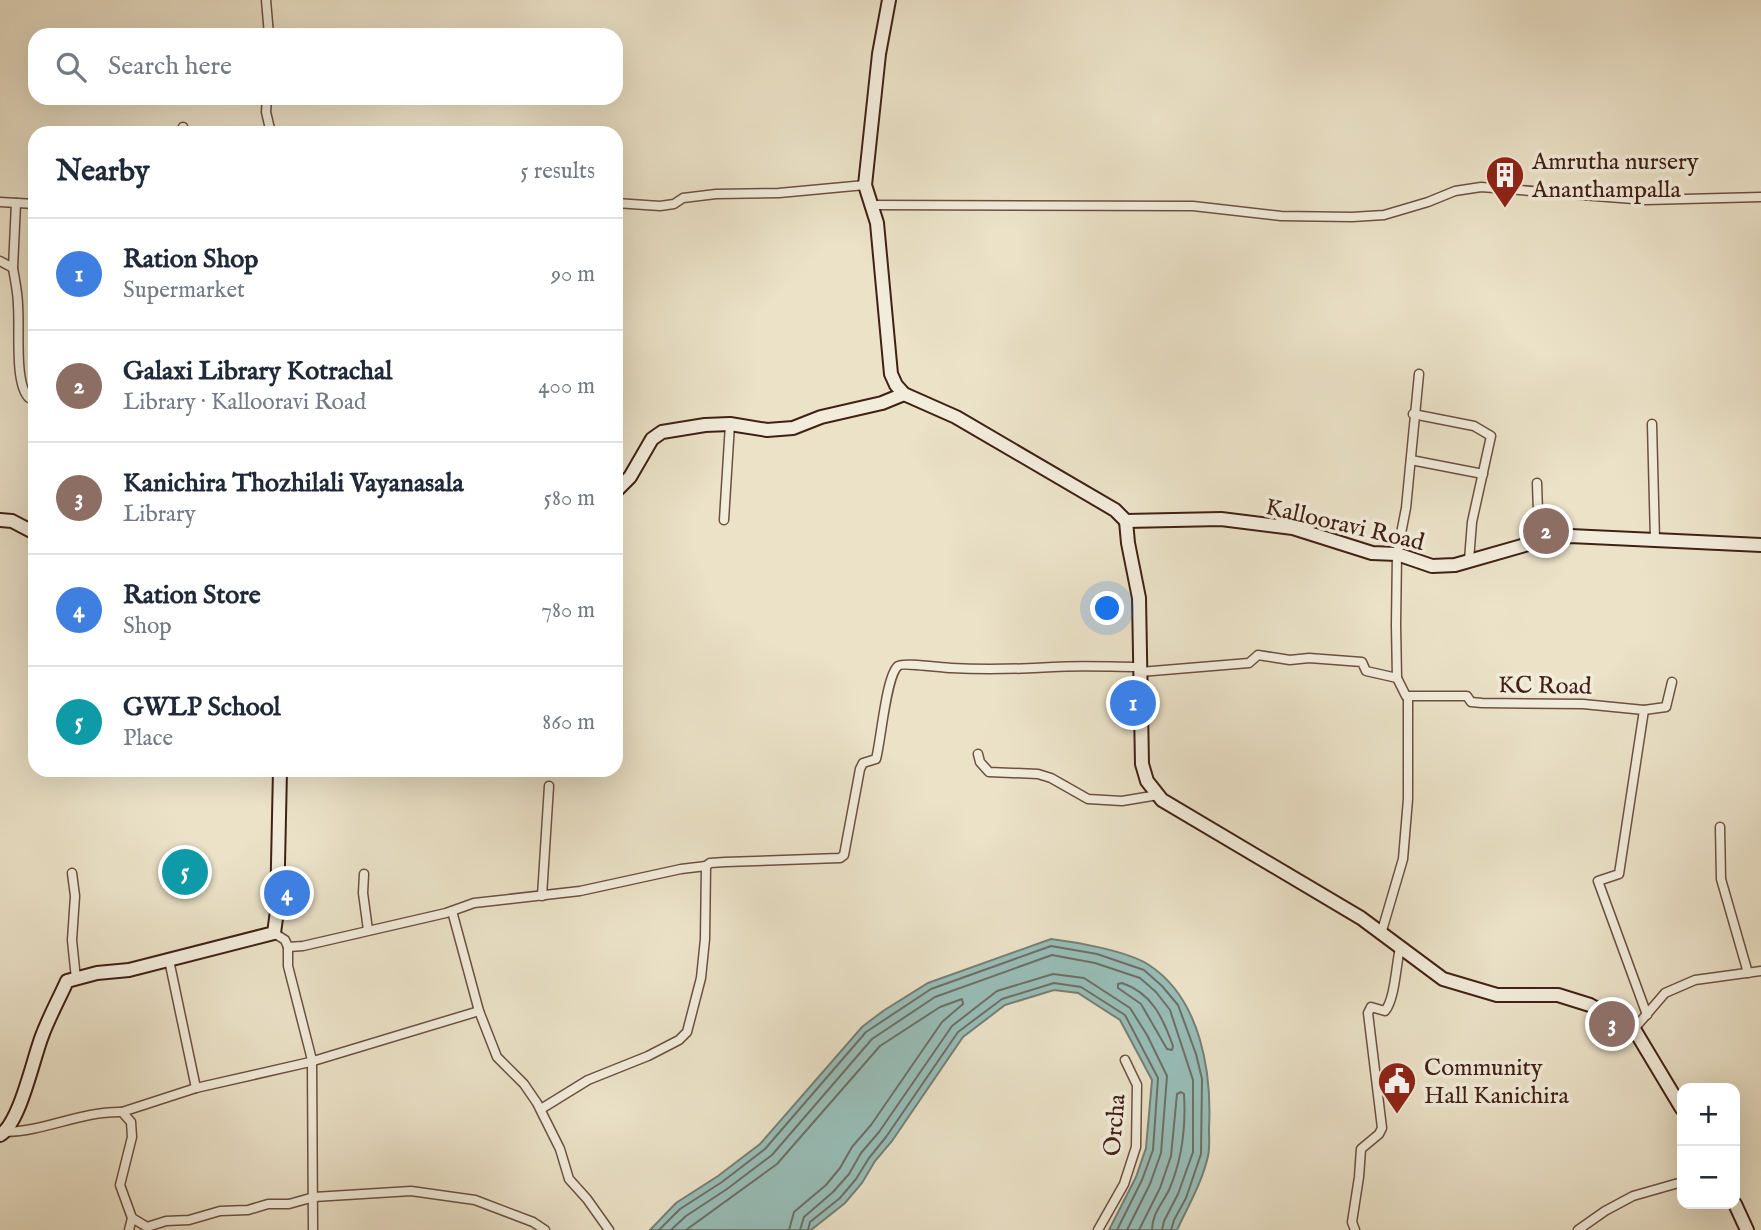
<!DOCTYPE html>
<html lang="en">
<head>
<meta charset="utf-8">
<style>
	:root { --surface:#fff; --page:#f2f2f3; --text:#1f2937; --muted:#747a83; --line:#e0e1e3; --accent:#111827 }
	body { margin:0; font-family:"IM FELL English",serif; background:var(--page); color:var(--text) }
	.controls { position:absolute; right:21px; bottom:21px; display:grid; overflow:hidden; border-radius:14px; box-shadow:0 7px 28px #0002 }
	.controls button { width:63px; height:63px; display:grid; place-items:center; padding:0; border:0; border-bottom:2px solid var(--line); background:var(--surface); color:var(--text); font:35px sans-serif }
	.you { position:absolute; left:1108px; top:609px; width:24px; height:24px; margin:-18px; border:5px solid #fff; border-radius:50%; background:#1a73e8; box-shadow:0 0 0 10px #1a73e833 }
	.badge { display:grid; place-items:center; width:46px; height:46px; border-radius:50%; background:var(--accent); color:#fff; font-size:23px; font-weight:700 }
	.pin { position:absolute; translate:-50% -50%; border:4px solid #fff; box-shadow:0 2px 7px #0006 }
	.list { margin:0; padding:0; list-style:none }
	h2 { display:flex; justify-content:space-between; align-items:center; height:91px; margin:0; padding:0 28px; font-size:30px }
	h2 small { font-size:23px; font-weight:400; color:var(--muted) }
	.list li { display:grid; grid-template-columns:46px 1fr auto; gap:21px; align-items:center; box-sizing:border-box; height:112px; padding:0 28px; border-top:2px solid var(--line) }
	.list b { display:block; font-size:26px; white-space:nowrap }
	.list p { margin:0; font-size:23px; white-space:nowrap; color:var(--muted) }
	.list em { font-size:23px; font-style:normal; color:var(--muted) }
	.icon { flex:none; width:38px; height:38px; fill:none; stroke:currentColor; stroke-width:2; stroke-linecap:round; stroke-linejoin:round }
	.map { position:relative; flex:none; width:1761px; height:1230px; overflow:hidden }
	.search { position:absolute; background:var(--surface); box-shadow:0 7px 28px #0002; left:28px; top:28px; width:595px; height:77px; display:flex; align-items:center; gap:18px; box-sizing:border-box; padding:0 24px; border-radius:21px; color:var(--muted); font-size:26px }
	.panel { position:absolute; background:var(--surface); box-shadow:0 7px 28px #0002; left:28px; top:126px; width:595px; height:651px; border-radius:21px }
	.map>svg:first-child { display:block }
	.water { fill:#98bdb7; stroke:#757f76; stroke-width:2 }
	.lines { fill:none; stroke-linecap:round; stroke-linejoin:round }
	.shore { stroke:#6c6f66; stroke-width:2 }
	.street-casing { stroke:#6c5141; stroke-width:11 }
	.secondary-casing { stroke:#412114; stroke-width:16 }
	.street { stroke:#f2ecdb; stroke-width:8 }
	.secondary { stroke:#f2ecdb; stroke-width:12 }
	.labels { text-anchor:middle; stroke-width:7; stroke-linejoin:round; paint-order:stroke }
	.poi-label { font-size:24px; fill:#412114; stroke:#f2ecdb; text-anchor:start }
	.street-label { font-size:24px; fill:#412114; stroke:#f2ecdb }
</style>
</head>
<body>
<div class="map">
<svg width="1761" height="1230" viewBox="0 0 1761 1230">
	<rect width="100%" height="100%" fill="#ebe2c8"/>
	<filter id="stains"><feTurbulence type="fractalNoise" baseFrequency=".00286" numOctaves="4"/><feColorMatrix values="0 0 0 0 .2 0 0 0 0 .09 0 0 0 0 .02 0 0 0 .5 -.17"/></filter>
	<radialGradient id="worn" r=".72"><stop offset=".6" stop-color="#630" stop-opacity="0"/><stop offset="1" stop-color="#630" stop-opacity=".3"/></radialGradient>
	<path class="water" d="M1051 939C1076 942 1128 951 1149 965 1201 999 1212 1073 1209 1129 1209 1138 1210 1148 1208 1156 1202 1183 1188 1206 1177 1230H1109L1136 1177 1146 1148 1152 1080 1120 1020 1078 993 1054 990 1005 1005 963 1037 892 1141 875 1161 862 1183 845 1203 811 1230H650L676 1203 718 1176 760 1144 862 1027 883 1011 928 983Z"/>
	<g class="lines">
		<g class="shore">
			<path d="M1122 983C1152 993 1163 1018 1173 1046L1172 1050 1167 1049 1141 1004 1118 988V984Z"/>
			<polyline points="659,1230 680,1209 722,1182 765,1149 866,1032 931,989 1051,946 1097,954 1144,970 1162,986 1178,1005 1196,1054 1202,1079 1201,1154 1186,1198 1174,1220 1171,1230"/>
			<polyline points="671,1230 686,1216 727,1189 772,1155 872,1039 935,997 1052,955 1095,963 1140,978 1156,992 1170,1010 1193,1080 1193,1152 1178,1194 1164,1221 1162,1230"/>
			<polyline points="686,1230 777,1164 880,1046 940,1007 962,999 963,1004 942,1022 871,1125 852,1147 840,1168 826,1185 794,1212 789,1230"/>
			<polyline points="800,1230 804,1217 833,1192 849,1174 861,1153 879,1132 952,1026 997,991 1053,974 1084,978 1130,1008 1147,1035 1167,1076 1161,1153 1150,1184 1127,1230"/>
			<polyline points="808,1230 810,1222 840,1198 856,1179 869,1158 886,1137 958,1032 1002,999 1054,983 1081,987 1125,1015 1158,1078 1153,1150 1142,1180 1117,1230"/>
			<path d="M1139 1230 1160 1188 1171 1156 1177 1094 1181 1092 1184 1094C1186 1127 1182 1160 1169 1190 1162 1204 1152 1214 1152 1230"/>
		</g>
		<g class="street-casing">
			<g id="street">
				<polyline points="266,0 269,35"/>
				<polyline points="267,98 266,112 271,133"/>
				<polyline points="183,133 183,127"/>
				<polyline points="0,202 35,204"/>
				<polyline points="616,203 660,206 674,204 683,198 716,194 779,193 865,185"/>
				<polyline points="871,205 1193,206 1281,216 1352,217 1384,215 1428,202 1455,191 1481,187 1646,200 1761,197"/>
				<path d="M0 261 13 268C15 281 18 293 18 306 20 328 14 384 29 398H35"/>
				<polyline points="13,268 16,203"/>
				<polyline points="1413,414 1474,426 1491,436 1472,522 1469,560"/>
				<polyline points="1652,424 1655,540"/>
				<polyline points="1411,460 1483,474"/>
				<polyline points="1537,483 1539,541"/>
				<polyline points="724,520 730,424"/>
				<polyline points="1140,672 1249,663 1258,655 1290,660 1309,658 1362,662 1366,671 1397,678 1406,696 1467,696 1471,702 1482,703 1583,704 1644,710 1619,874 1598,881 1647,1015"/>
				<polyline points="1397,678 1396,625 1397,554 1406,508 1419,374"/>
				<polyline points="1644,710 1666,707 1672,682"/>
				<polyline points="978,754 980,762 989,772 1038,774 1051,778 1088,799 1122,801 1158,795"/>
				<polyline points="1720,827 1721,879 1748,973"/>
				<polyline points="72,873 75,896 72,940 76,979"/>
				<polyline points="364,874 363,893 368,930"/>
				<polyline points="542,896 549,786"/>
				<polyline points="452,911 479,1011 497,1057 524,1084 537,1103 560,1149 569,1179 587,1199 609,1230"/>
				<polyline points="274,933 285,940 288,947 303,946 446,913 474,903 580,891 681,869 706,866"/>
				<polyline points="1381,934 1403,859 1408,799 1408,696"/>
				<polyline points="288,947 288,966 312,1060 313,1230"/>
				<polyline points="169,960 196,1088"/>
				<polyline points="1634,1029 1665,993 1695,980 1761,971"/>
				<path d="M541 1109 588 1080 648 1056 679 1040 687 1032 701 978 705 939 706 866 710 863 725 862 840 858 844 855 860 769 863 763 876 759C881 741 886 676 898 666 902 662 943 668 951 668 986 670 1019 669 1053 667 1082 665 1111 667 1139 667"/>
				<polyline points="122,1112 196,1088 310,1062 479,1011"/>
				<path d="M6 1132C46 1131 81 1111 122 1112L131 1122 132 1137 120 1185 132 1218 147 1227 166 1221 189 1220 220 1211 248 1210 268 1204H289L314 1197 411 1191 475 1200 533 1222 545 1230"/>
				<polyline points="129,1230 132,1218"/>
				<polyline points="1098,1230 1124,1184 1136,1147 1137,1085 1125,1060"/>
				<path d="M1355 1230 1352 1222 1359 1177 1361 1149 1379 1134 1382 1128 1368 1013 1371 1007 1385 1011C1395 999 1396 965 1400 948"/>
				<polyline points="1578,1230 1605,1211 1633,1196 1682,1182"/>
			</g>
		</g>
		<g class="secondary-casing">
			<g id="secondary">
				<polyline points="889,0 879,54 865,185 877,223 891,374 896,385 904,394 956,417 1115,510 1126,521"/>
				<polyline points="616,491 630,477 652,439 662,432 705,425 730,424 767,430 793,428 821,417 882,403 904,394"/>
				<polyline points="0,520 12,521 35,533"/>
				<polyline points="1126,521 1128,543 1139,598 1142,764 1147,781 1162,800 1361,918 1443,979 1497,995 1558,995 1590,1005 1634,1029 1682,1109"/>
				<polyline points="1126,521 1221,519 1293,528 1372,553 1397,554 1432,566 1455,565 1539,541 1570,536 1761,545"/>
				<path d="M0 1135C20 1123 33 1059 42 1036 49 1017 59 999 67 981L97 973 129 970 274 933 277 911 280 770"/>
				<polyline points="1735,1204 1747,1230"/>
			</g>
		</g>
		<use href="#street" class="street"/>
		<use href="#secondary" class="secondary"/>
	</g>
	<defs>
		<g id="building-pin" transform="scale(2.0125)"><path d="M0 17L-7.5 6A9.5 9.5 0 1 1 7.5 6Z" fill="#8f2418" stroke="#f2ecdb"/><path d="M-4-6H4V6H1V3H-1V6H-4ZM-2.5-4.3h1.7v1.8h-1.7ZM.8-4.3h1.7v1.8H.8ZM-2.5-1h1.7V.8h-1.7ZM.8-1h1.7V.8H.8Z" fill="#fff"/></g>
		<g id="civic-pin" transform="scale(2.0125)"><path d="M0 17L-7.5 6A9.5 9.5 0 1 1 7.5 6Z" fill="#8f2418" stroke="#f2ecdb"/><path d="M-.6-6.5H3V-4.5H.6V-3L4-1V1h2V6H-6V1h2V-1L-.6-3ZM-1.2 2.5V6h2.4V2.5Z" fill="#fff"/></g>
	</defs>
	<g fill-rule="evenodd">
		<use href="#building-pin" x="1505" y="175"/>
		<use href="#civic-pin" x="1397" y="1081"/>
	</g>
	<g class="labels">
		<g class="poi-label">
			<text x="1532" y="169">Amrutha nursery<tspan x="1532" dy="28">Ananthampalla</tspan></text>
			<text x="1424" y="1075">Community<tspan x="1424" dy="28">Hall Kanichira</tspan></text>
		</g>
		<g class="street-label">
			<text transform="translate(1345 524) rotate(13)" y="8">Kallooravi Road</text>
			<text transform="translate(1545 685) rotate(1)" y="8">KC Road</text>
			<text transform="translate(1114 1125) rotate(-85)" y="8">Orcha</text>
		</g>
	</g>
	<rect width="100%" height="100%" filter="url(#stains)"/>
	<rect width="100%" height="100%" fill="url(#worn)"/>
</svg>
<div class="controls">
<button>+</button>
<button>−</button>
</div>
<div class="you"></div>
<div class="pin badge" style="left:1133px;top:703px;background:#3f7fe0">1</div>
<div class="pin badge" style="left:1546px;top:531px;background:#8d6e63">2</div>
<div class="pin badge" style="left:1612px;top:1024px;background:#8d6e63">3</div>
<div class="pin badge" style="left:287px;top:893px;background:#3f7fe0">4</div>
<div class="pin badge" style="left:185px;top:872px;background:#0f9aa8">5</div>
<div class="search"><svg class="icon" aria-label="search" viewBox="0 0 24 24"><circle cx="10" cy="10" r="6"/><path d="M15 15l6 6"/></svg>Search here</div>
<section class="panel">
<h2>Nearby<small>5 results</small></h2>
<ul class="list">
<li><span class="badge" style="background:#3f7fe0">1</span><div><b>Ration Shop</b><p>Supermarket</p></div><em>90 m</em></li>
<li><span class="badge" style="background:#8d6e63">2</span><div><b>Galaxi Library Kotrachal</b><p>Library · Kallooravi Road</p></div><em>400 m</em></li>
<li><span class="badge" style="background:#8d6e63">3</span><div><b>Kanichira Thozhilali Vayanasala</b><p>Library</p></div><em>580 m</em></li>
<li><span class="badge" style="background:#3f7fe0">4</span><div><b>Ration Store</b><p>Shop</p></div><em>780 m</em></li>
<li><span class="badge" style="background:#0f9aa8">5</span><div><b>GWLP School</b><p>Place</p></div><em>860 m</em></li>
</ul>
</section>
</div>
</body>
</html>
